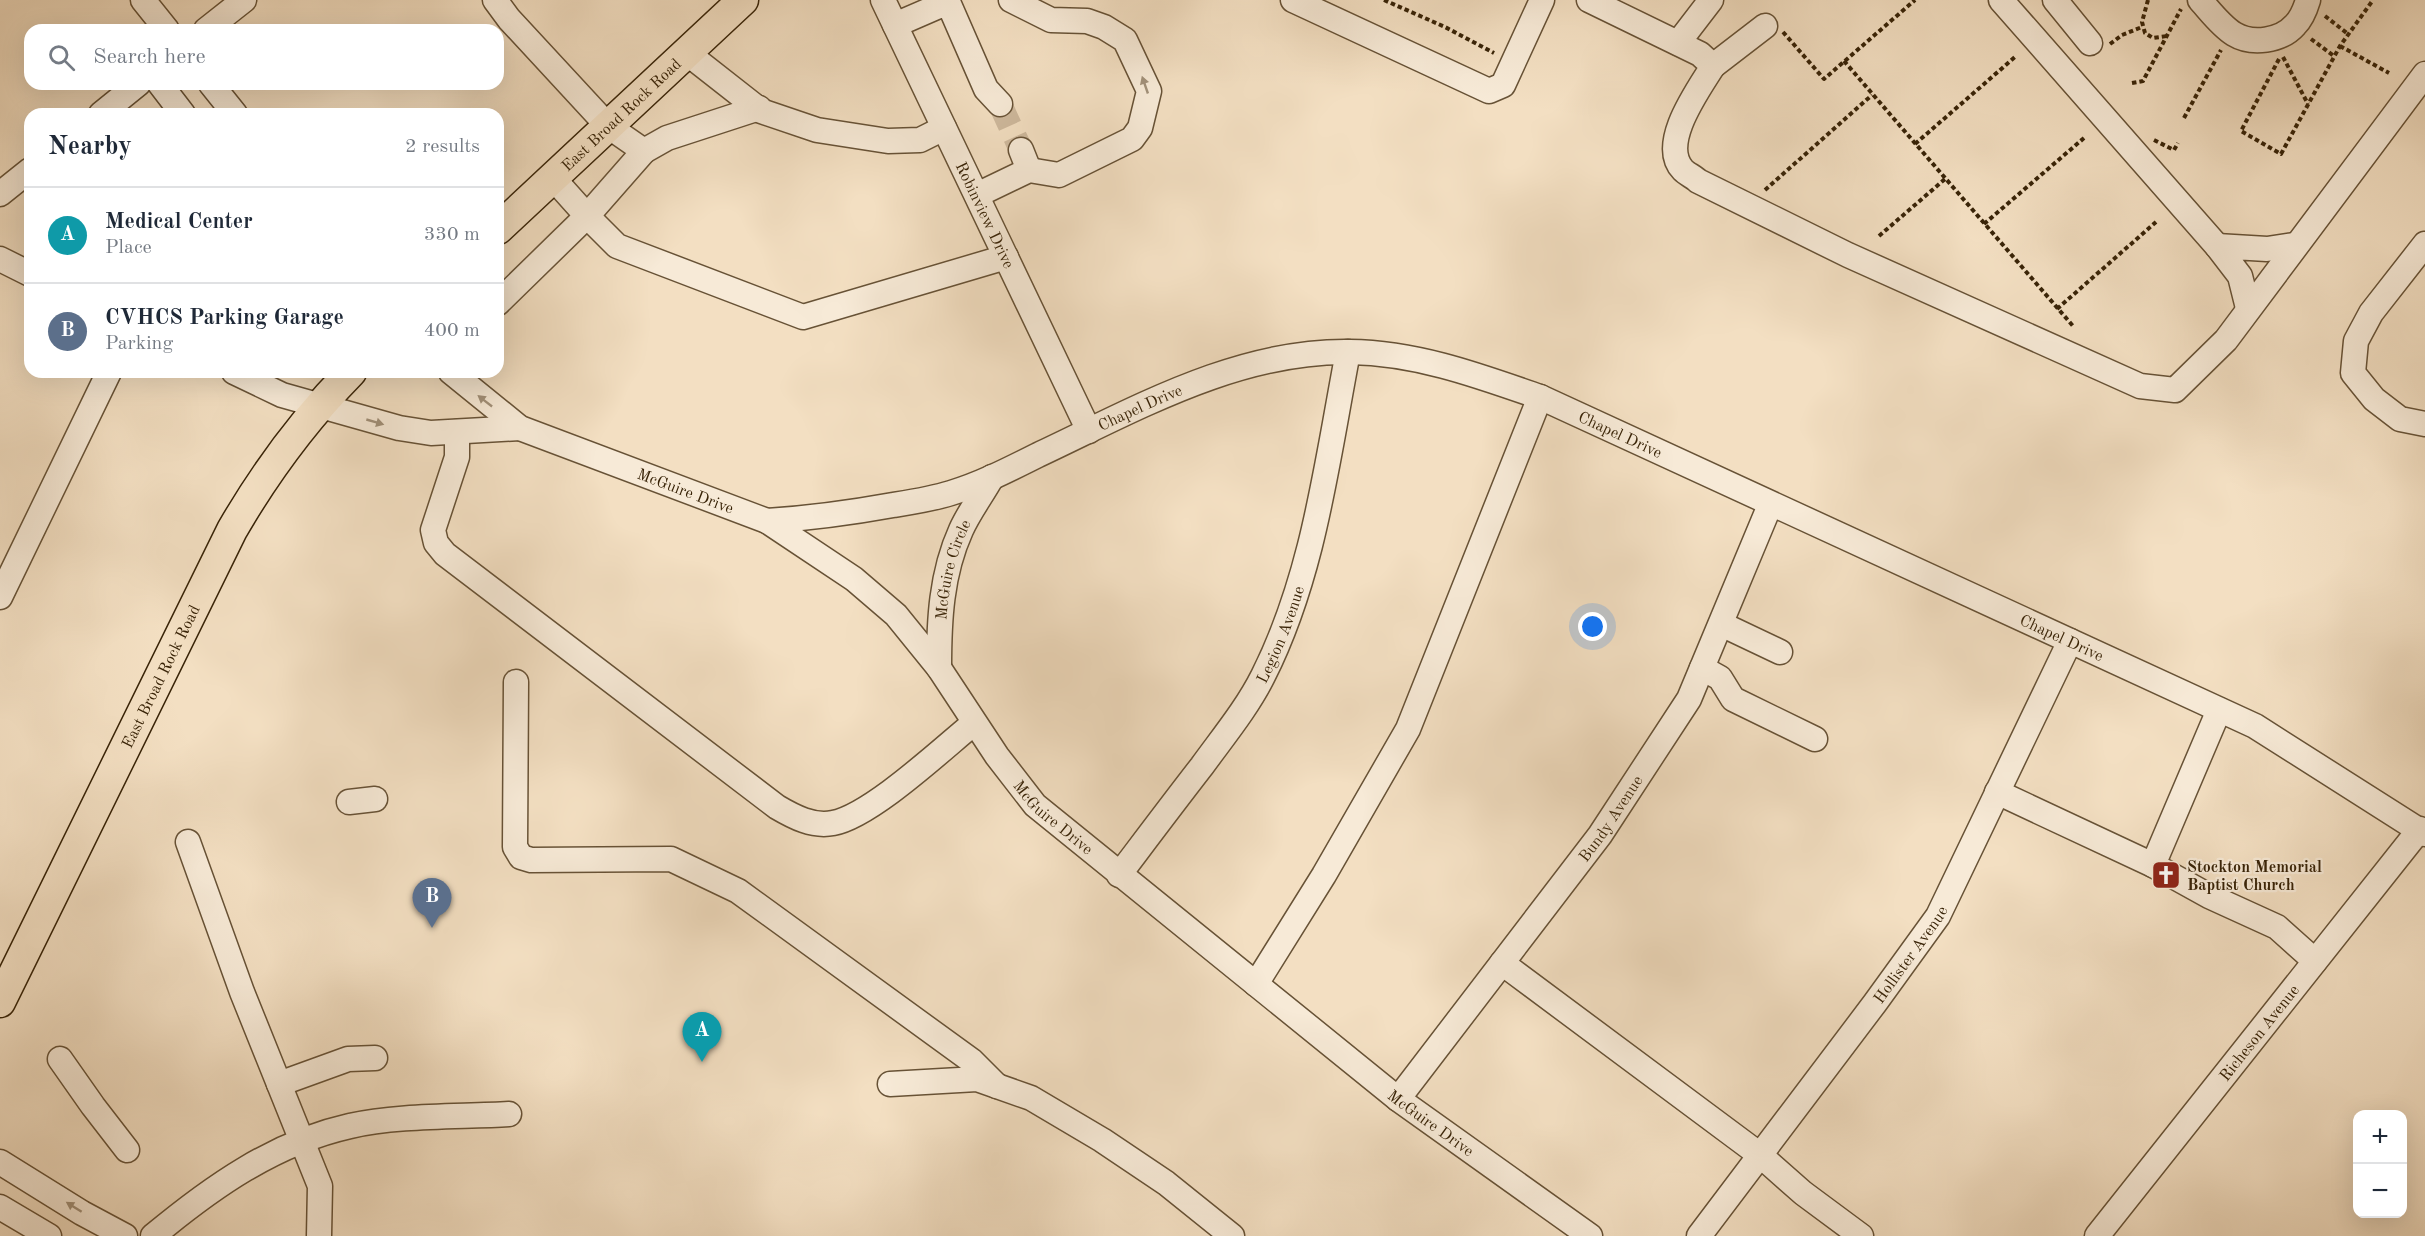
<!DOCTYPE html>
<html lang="en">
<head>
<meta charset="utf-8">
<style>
	:root { --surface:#fff; --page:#f6f6f7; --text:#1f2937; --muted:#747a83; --line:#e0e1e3; --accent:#8f2418 }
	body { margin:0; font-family:"Old Standard TT",serif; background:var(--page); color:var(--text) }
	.controls { position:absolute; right:18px; bottom:18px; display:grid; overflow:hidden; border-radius:12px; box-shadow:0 6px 24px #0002 }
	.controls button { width:54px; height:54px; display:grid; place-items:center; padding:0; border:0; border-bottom:2px solid var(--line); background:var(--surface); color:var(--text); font:30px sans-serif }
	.you { position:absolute; left:1593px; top:627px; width:21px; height:21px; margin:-15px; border:4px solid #fff; border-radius:50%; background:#1a73e8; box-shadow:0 0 0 9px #1a73e833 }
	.badge { display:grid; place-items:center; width:39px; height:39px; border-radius:50%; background:var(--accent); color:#fff; font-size:20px; font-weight:700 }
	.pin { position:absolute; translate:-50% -50px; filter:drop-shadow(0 2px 3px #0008) }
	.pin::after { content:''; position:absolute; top:32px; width:21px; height:18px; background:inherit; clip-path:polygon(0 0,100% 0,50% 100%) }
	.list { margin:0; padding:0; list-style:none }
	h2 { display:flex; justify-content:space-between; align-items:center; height:78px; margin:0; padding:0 24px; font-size:26px }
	h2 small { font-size:20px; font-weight:400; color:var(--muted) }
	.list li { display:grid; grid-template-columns:39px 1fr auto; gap:18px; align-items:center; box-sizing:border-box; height:96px; padding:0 24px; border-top:2px solid var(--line) }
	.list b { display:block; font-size:22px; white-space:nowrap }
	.list p { margin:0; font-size:20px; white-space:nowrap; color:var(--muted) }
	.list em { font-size:20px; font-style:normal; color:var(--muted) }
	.icon { flex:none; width:33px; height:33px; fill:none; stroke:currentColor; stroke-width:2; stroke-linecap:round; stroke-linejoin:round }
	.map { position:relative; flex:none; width:2425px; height:1236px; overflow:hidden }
	.search { position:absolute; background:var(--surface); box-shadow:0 6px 24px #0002; left:24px; top:24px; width:480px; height:66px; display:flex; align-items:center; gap:15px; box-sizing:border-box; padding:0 21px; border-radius:18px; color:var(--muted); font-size:22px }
	.panel { position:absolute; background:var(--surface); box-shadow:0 6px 24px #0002; left:24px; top:108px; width:480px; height:270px; border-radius:18px }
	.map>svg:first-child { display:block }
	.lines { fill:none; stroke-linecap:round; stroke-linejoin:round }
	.minor-tunnel { stroke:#ceb99d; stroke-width:24; stroke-dasharray:24 12; stroke-linecap:butt }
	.minor-casing { stroke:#675236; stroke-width:27 }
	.major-casing { stroke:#382307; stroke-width:33 }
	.path { stroke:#382307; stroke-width:4; stroke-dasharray:4.5 3; stroke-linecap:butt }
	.minor { stroke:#f7ead7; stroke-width:24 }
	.major { stroke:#f3dfc2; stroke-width:30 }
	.oneway { fill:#a19079 }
	.labels { text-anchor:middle; stroke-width:4.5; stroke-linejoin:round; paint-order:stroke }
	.street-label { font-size:16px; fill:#382307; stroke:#f7ead7 }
	.poi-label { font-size:16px; font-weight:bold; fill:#382307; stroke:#f7ead7; text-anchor:start }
</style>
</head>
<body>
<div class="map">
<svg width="2425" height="1236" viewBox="0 0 2425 1236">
	<rect width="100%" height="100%" fill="#f3dfc2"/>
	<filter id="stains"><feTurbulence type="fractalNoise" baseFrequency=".00333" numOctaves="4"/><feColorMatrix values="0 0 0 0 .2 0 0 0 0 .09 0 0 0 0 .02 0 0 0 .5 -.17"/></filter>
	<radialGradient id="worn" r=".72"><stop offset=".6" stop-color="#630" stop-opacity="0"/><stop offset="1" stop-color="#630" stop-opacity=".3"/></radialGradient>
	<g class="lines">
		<polyline class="minor-tunnel" points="1000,104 1021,150"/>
		<g class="minor-casing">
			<g id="minor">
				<polyline points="143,0 167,30"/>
				<polyline points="495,0 509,19 608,126 644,151 667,138 759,108"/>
				<path id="s1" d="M883 0 1089 431"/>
				<polyline points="1293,0 1489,91 1503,85 1542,0"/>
				<path d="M1589 0 1700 54 1713 66C1699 89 1658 144 1683 170 1687 174 1694 177 1698 181L1848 255 2140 386 2175 390 2226 340 2425 74"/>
				<polyline points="2001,0 2217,246"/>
				<polyline points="2055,0 2090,43"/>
				<path d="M2200 0C2210 11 2221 26 2234 34 2252 45 2281 41 2295 25 2302 18 2305 10 2308 0"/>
				<polyline points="895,25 948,2 986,89 1000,104"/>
				<polyline points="206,30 244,0"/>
				<polyline points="1678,43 1711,0"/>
				<polyline points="687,53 761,111 817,130 888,141 920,140 944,128"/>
				<polyline points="1713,66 1765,26"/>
				<polyline points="160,84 183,114"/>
				<polyline points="211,84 235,114"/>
				<polyline points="101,114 138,84"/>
				<polyline points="1021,150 1029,170"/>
				<polyline points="553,178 587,216 644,151"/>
				<polyline points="0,194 30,170"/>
				<polyline points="977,195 1029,170 1059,175 1132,139 1140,128 1149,91 1125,40 1104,27 1087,21 1051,20 1011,0"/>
				<polyline points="2425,244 2371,313 2356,341 2353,373 2374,399 2400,419 2425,424"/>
				<polyline points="0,259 30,274"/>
				<polyline points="498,303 587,216 617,246 803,317 1006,257"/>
				<polyline points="2248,308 2240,276 2217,246 2267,249 2294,245"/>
				<polyline points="234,372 282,395 399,428 431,433 520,428"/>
				<path id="s2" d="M451 372 520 428 767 521 854 579 896 615 939 668 997 756 1035 805 1398 1099 1590 1236"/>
				<path d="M457 432V457L433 530 436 543 445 554 777 807C794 817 813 827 833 823 871 816 942 749 974 723"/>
				<path id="s3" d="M767 521C811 518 849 513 893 505 912 502 932 499 951 493 981 484 1010 469 1038 455 1136 409 1238 350 1350 352 1417 353 1477 375 1540 397L2255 726 2425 834"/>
				<polyline points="0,597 109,372"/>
				<polyline points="1721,624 1780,652"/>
				<path id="s4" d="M939 668C939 621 941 574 961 530 969 512 982 495 992 477"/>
				<polyline points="1702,668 1720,678 1733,699 1815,739"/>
				<polyline points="516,682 515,847 521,857 531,860 671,859 738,891 972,1061 997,1086"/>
				<polyline points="2219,710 2153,865 2209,896 2277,927 2315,961"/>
				<polyline points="1997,792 2153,865"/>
				<polyline points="349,802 375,799"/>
				<polyline points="188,842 242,992 320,1186 319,1236"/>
				<path id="s5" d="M1119 875C1147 838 1174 802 1202 766 1223 737 1247 708 1263 676 1314 575 1327 461 1348 352"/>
				<polyline points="1502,963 1760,1155 1803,1193 1861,1236"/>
				<polyline points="1256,984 1324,875 1408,729 1540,397"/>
				<polyline points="60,1059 93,1106 127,1150"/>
				<polyline points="279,1084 348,1059 375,1058"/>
				<polyline points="890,1084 977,1079 1031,1098 1102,1140 1166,1183 1232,1236"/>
				<path id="s6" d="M1398 1099 1600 835 1689 699 1770 505"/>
				<polyline points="0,1162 82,1213 125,1236"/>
				<polyline points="0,1207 49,1236"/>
				<path d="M153 1236C212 1187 274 1143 350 1126 397 1115 460 1117 509 1114"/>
				<path id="s7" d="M1699 1236 1875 1003 1938 916 2070 641"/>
				<path id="s8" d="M2097 1236 2420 829"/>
			</g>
		</g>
		<g class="major-casing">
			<g id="major">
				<path id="s9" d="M498 229 743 0"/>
				<path id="s10" d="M0 1002 232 530C265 473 304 420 351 372"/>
			</g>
		</g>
		<g class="path">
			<polyline points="1384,0 1445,27 1494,53"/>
			<polyline points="2148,0 2142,22 2145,33 2153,38 2167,36"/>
			<polyline points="2325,16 2348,34"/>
			<polyline points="1783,32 1824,79 1915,0"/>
			<polyline points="2311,39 2334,56"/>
			<polyline points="2110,44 2122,35 2142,27"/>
			<polyline points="2340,46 2389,73"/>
			<polyline points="2283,57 2308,104"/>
			<polyline points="2279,59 2241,131 2281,154 2340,46 2373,0"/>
			<polyline points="1844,61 2073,326"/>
			<polyline points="2132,83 2143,81 2181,9"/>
			<polyline points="2184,118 2221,50"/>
			<polyline points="2154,140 2174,150 2178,143"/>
			<polyline points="1915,144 2015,57"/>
			<polyline points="1765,190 1872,95"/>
			<polyline points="1984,224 2084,138"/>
			<polyline points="1879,236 1945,179"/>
			<polyline points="2057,309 2156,222"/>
		</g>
		<use href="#minor" class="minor"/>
		<use href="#major" class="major"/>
	</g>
	<defs><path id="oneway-solid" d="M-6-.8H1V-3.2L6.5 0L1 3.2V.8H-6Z" transform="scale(1.5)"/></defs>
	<g class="oneway">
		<use href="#oneway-solid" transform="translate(1145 85) rotate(-109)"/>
		<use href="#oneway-solid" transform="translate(485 401) rotate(-142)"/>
		<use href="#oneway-solid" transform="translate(375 422) rotate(16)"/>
		<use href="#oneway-solid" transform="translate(74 1207) rotate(-148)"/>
	</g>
	<defs>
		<g id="church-square" transform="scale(1.5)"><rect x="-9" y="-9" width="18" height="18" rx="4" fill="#8f2418" stroke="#f7ead7"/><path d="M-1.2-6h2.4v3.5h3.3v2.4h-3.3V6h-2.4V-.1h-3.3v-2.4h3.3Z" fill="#fff"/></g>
	</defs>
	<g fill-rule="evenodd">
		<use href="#church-square" x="2166" y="875"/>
	</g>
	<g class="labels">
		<g class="street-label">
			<text dy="6" stroke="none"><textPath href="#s9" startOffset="168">East Broad Rock Road</textPath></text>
			<text dy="6" stroke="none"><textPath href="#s1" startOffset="238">Robinview Drive</textPath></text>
			<text dy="6" stroke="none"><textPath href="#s3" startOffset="394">Chapel Drive</textPath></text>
			<text dy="6" stroke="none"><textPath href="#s3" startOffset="898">Chapel Drive</textPath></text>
			<text dy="6" stroke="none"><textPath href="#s2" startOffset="266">McGuire Drive</textPath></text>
			<text dy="6" stroke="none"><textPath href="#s4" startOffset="100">McGuire Circle</textPath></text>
			<text dy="6" stroke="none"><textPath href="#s5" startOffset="291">Legion Avenue</textPath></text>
			<text dy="6" stroke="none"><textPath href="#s3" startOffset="1384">Chapel Drive</textPath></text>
			<text dy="6" stroke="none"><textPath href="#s10" startOffset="363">East Broad Rock Road</textPath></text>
			<text dy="6" stroke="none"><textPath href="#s2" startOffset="770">McGuire Drive</textPath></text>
			<text dy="6" stroke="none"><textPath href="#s6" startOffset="352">Bundy Avenue</textPath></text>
			<text dy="6" stroke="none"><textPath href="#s7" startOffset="352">Hollister Avenue</textPath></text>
			<text dy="6" stroke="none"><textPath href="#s8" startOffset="260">Richeson Avenue</textPath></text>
			<text dy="6" stroke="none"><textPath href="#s2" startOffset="1256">McGuire Drive</textPath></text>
		</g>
		<g class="poi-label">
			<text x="2187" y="872">Stockton Memorial<tspan x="2187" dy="18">Baptist Church</tspan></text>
		</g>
	</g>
	<rect width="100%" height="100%" filter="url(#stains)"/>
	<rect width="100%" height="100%" fill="url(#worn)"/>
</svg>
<div class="controls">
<button>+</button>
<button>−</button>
</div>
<div class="you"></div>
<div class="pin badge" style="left:702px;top:1062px;background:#0f9aa8">A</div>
<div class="pin badge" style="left:432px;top:928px;background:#5c6f8a">B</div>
<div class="search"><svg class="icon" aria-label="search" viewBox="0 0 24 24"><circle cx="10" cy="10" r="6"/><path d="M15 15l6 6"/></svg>Search here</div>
<section class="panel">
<h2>Nearby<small>2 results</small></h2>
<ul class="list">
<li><span class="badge" style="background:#0f9aa8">A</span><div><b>Medical Center</b><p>Place</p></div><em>330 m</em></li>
<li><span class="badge" style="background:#5c6f8a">B</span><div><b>CVHCS Parking Garage</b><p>Parking</p></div><em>400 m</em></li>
</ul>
</section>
</div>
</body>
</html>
